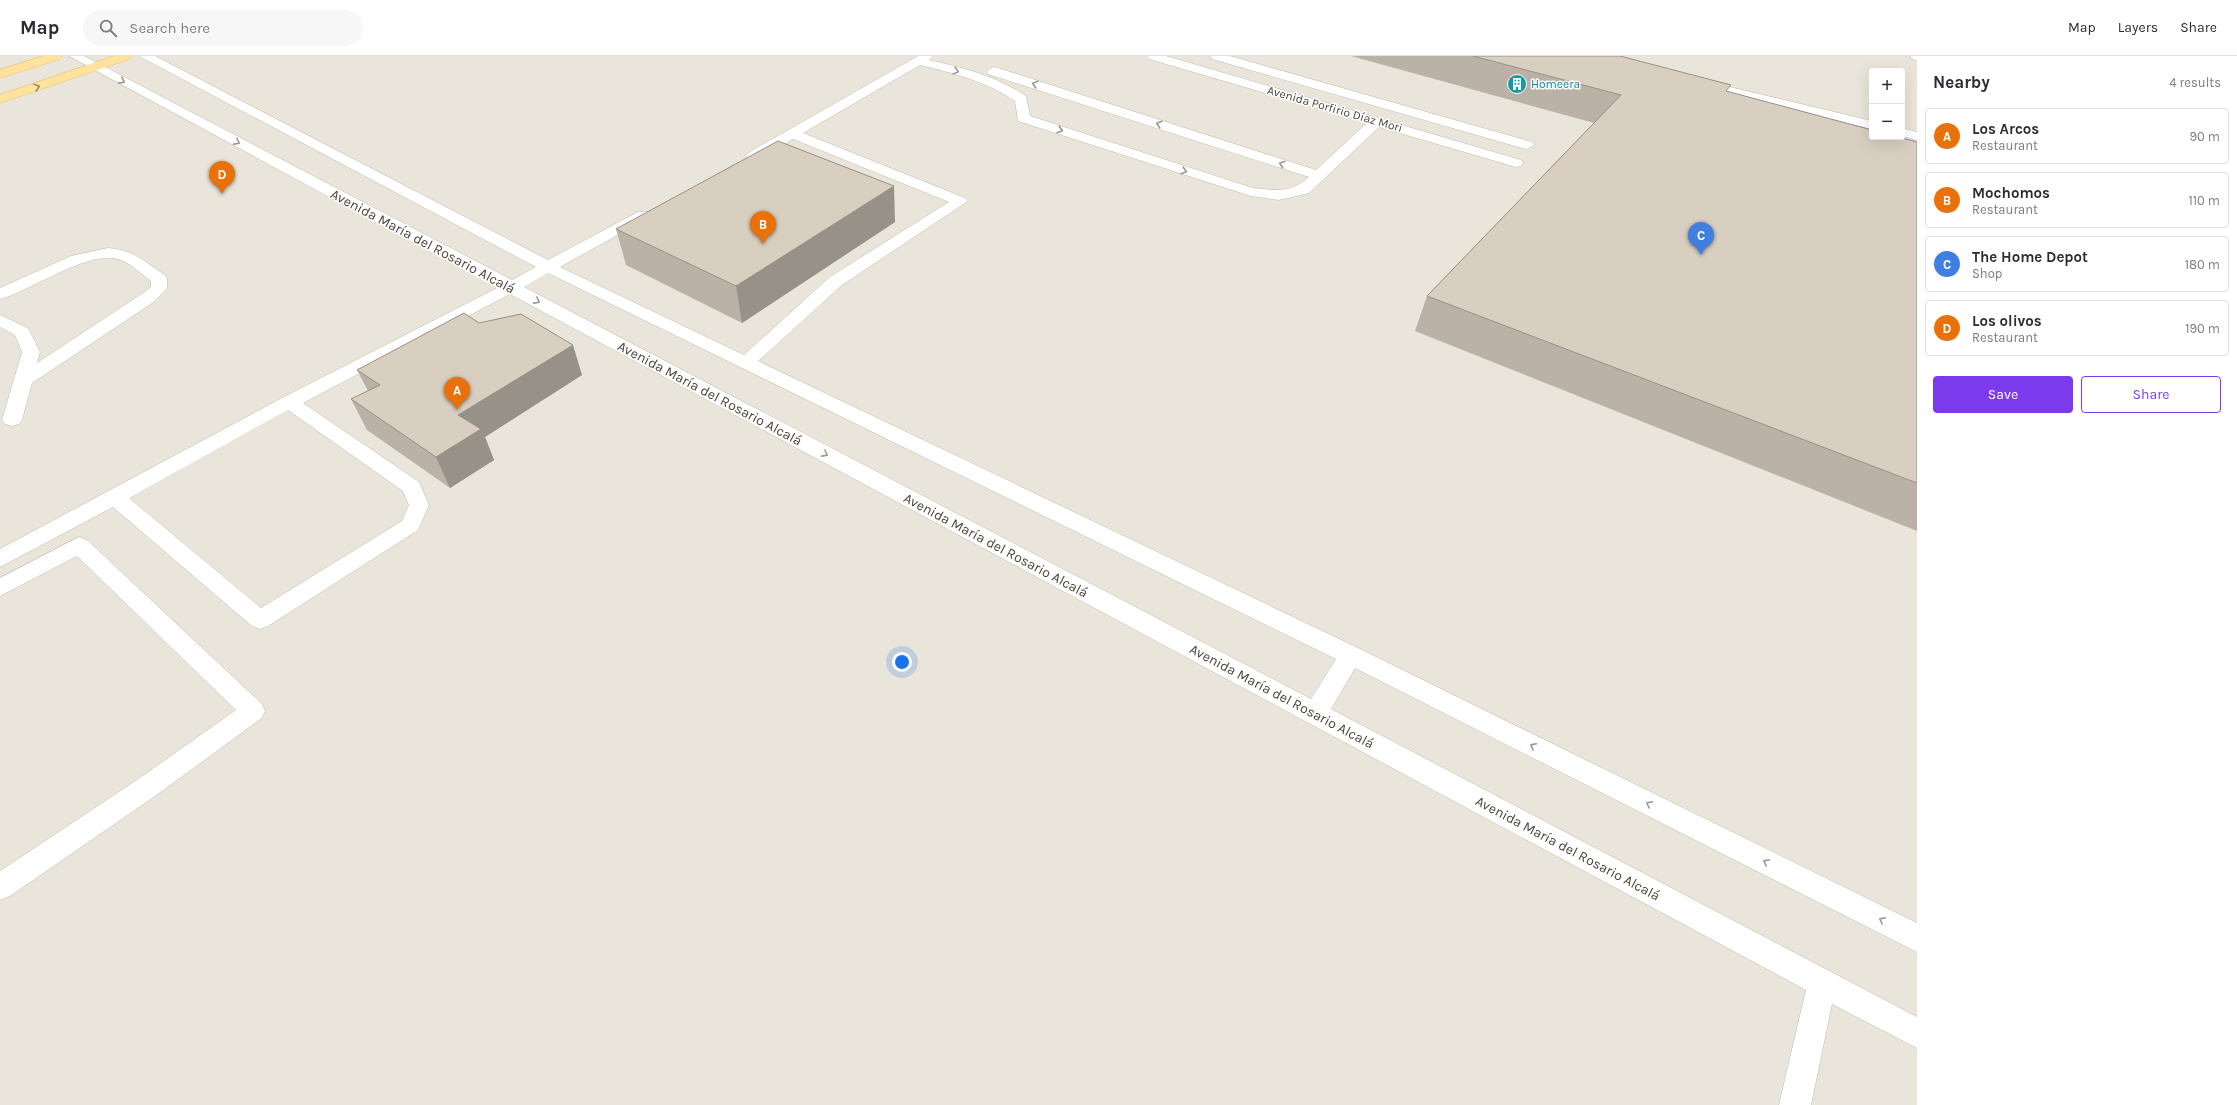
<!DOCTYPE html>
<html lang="en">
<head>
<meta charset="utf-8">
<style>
	:root { --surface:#fff; --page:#f7f7f7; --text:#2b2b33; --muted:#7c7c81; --line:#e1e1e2; --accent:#7c3aed }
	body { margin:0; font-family:Karla,sans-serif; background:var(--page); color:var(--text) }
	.controls { position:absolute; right:12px; top:12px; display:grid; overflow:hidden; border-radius:4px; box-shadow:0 4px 16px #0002 }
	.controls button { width:36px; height:36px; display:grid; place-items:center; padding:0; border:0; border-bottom:1px solid var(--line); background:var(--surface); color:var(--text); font:20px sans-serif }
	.you { position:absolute; left:902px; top:606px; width:14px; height:14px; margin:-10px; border:3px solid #fff; border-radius:50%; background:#1a73e8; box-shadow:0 0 0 6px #1a73e833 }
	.badge { display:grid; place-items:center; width:26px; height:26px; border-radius:50%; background:var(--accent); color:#fff; font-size:13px; font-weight:700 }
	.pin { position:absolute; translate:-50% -33px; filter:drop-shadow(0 1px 2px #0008) }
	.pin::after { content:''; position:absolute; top:21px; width:14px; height:12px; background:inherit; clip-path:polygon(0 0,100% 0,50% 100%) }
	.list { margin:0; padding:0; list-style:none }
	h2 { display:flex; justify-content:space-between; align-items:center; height:52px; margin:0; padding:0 16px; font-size:17px }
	h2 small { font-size:13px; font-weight:400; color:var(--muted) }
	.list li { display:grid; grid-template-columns:26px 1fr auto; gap:12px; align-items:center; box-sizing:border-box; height:56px; margin:0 8px 8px; padding:0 8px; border:1px solid var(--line); border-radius:4px }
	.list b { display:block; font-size:15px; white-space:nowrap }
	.list p { margin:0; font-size:13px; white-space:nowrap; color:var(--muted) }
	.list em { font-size:13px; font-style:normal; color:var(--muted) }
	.actions { display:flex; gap:8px; padding:12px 16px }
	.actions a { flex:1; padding:9px 0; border:1px solid var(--accent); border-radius:4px; text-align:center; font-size:14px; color:var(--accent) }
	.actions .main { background:var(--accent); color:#fff }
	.icon { flex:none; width:22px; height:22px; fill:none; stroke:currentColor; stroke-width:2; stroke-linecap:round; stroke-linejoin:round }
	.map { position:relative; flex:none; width:1917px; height:1049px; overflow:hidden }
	header { display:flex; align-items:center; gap:24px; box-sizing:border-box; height:56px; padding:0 20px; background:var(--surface); border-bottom:1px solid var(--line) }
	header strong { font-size:19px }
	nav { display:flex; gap:22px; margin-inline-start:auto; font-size:14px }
	.search { width:280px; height:36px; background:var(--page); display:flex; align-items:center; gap:10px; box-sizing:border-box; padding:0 14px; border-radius:22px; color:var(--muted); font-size:15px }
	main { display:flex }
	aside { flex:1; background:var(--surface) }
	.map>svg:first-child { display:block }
	.residential { fill:#eae5da; fill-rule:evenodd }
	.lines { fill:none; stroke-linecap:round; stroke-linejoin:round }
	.minor-casing { stroke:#c2bbae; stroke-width:1 }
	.major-casing { stroke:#e6c16a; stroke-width:1 }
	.minor { fill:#fff; fill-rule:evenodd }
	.major { fill:#ffe39c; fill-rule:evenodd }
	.wall { fill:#bab2a6 }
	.shaded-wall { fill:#979187 }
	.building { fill:#d8cfc1; stroke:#979187 }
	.oneway { stroke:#9c9892 }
	.oneway2 { stroke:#9c8c66 }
	.labels { text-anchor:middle; stroke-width:3; stroke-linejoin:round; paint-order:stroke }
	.far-culture-label { font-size:12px; fill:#0d838f; stroke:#fff; text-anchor:start }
	.far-street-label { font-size:12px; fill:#4b4439; stroke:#fff }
	.street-label { font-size:14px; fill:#4b4439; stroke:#fff }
</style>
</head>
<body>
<header>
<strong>Map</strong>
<div class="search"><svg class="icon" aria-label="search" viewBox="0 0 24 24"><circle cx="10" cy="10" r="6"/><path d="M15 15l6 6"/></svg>Search here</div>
<nav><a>Map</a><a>Layers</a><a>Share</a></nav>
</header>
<main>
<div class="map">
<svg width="1917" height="1049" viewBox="0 0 1917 1049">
	<rect width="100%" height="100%" fill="#f6f3ec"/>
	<path class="residential" d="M0 0H1917V1049H0ZM1872 15H1902V81H1872Z"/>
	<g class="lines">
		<g class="minor-casing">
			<g id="minor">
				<path d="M69 0H84L512 224 536 211 139 0H155L548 204 638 156H648L651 159 648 162 560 211 744 299 830 221 949 146 793 83 758 103H748L746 100 748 97 918 0H933L929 4C964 12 996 20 1026 40L1030 60 1253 132C1275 134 1291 138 1309 121L988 18 987 15 993 11 998 12 1316 114 1367 67 1149 3 1147 0H1166L1521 104 1523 107 1521 110 1516 111 1379 71 1309 137 1279 144 1251 140 1018 65 1015 45C986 25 953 17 920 9L803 77 965 142 968 145 842 229 758 305 1358 592 1917 867V896L1355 612 1331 653 1917 961V992L1832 948 1811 1049H1779L1806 934 510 238 303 347 419 426 429 449 418 474 268 570 260 573 252 570 113 451 0 511V493L282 342 497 232ZM548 217 1336 603 1311 643 524 231ZM288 354 403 435 409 449 402 465 261 552 129 442Z"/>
				<polygon points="1210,0 1230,0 1532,86 1534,89 1527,93 1522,92 1212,3"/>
				<polygon points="1910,0 1917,0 1917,4 1912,3"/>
				<polygon points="1730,31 1872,65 1872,73 1725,38 1723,35 1725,32"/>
				<polygon points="1902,72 1917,76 1917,84 1902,80"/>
				<path d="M108 192C135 194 144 206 165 219L167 223V232L155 245 32 327 22 364 19 368 12 370 5 368 2 364 22 296 15 279 0 271V259L28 272 40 296 37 307 143 237 151 231V225C141 218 132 208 121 204 92 191 29 236 0 243V232L71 200Z"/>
				<polygon points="79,481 87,484 262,648 265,655 262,662 155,740 10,840 0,844 0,815 137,724 236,654 77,500 0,540 0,522"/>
			</g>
		</g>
		<g class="major-casing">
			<g id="major">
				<polygon points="43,0 62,0 60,3 0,22 0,14"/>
				<polygon points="114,0 132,0 130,3 0,47 0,39"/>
			</g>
		</g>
		<use href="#minor" class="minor"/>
		<use href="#major" class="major"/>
	</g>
	<g class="wall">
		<polygon points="1351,0 1620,0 1728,36 1917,86 1917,475 1415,275 1427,240 1594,67"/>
		<polygon points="895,166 742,267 626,209 616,173"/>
		<polygon points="479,267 582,319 485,381 494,404 450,432 367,374 351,343 368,335 357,314"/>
	</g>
	<g class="shaded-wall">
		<polygon points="894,130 895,166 742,267 736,230"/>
		<polygon points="573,289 582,319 485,381 494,404 450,432 436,401 458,359"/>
	</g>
	<g class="building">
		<polygon points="1473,0 1620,0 1731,29 1726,35 1872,74 1872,81 1898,81 1917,86 1917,427 1427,240 1621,39"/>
		<polygon points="778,85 894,130 736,230 616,173"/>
		<polygon points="464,257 479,267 521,258 573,289 458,359 481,373 436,401 351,343 380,329 357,314"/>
	</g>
	<defs><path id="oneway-chevron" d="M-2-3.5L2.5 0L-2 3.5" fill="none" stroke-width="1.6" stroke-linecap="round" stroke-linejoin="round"/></defs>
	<g class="oneway">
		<use href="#oneway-chevron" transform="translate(956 15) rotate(15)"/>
		<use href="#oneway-chevron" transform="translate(122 25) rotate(28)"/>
		<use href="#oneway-chevron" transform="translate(1035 28) rotate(-162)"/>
		<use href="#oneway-chevron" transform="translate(1159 68) rotate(-162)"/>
		<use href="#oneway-chevron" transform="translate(1060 74) rotate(18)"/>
		<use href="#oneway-chevron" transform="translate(237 86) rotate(28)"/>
		<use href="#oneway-chevron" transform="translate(1282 108) rotate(-162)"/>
		<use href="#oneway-chevron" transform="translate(1184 115) rotate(18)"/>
		<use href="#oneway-chevron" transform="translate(537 245) rotate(28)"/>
		<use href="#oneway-chevron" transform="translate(825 398) rotate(28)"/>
		<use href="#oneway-chevron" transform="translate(1533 690) rotate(-153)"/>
		<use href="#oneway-chevron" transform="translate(1649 748) rotate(-153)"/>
		<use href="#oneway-chevron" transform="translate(1766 806) rotate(-153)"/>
		<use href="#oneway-chevron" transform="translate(1882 864) rotate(-153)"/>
	</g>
	<use class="oneway2" href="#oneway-chevron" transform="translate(37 31) rotate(-19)"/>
	<defs>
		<g id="building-disc" transform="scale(1)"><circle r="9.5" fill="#0f9aa8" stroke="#fff"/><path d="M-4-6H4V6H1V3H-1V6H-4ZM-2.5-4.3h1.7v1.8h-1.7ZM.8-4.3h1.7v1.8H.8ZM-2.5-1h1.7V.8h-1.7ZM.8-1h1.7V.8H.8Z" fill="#fff"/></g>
	</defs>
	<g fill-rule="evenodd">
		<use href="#building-disc" x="1517" y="28"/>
	</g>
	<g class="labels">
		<g class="far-culture-label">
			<text x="1531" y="32">Homeera</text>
		</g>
		<g class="far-street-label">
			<text transform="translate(1335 53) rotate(16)" y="4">Avenida Porfirio Díaz Mori</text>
		</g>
		<g class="street-label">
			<text transform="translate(423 185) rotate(28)" y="5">Avenida María del Rosario Alcalá</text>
			<text transform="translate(710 337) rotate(28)" y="5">Avenida María del Rosario Alcalá</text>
			<text transform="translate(996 489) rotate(28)" y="5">Avenida María del Rosario Alcalá</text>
			<text transform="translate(1282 640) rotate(28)" y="5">Avenida María del Rosario Alcalá</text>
			<text transform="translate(1568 792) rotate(28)" y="5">Avenida María del Rosario Alcalá</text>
		</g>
	</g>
</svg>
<div class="controls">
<button>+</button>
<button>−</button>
</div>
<div class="you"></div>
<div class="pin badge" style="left:457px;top:354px;background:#e8710a">A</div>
<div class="pin badge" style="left:763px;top:188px;background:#e8710a">B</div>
<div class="pin badge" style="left:1701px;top:199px;background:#3f7fe0">C</div>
<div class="pin badge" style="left:222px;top:138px;background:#e8710a">D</div>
</div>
<aside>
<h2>Nearby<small>4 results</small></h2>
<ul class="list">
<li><span class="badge" style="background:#e8710a">A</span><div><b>Los Arcos</b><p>Restaurant</p></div><em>90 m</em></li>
<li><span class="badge" style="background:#e8710a">B</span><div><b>Mochomos</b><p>Restaurant</p></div><em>110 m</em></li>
<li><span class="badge" style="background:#3f7fe0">C</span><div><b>The Home Depot</b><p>Shop</p></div><em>180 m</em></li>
<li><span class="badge" style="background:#e8710a">D</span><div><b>Los olivos</b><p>Restaurant</p></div><em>190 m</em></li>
</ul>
<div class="actions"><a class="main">Save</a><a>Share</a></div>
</aside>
</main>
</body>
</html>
